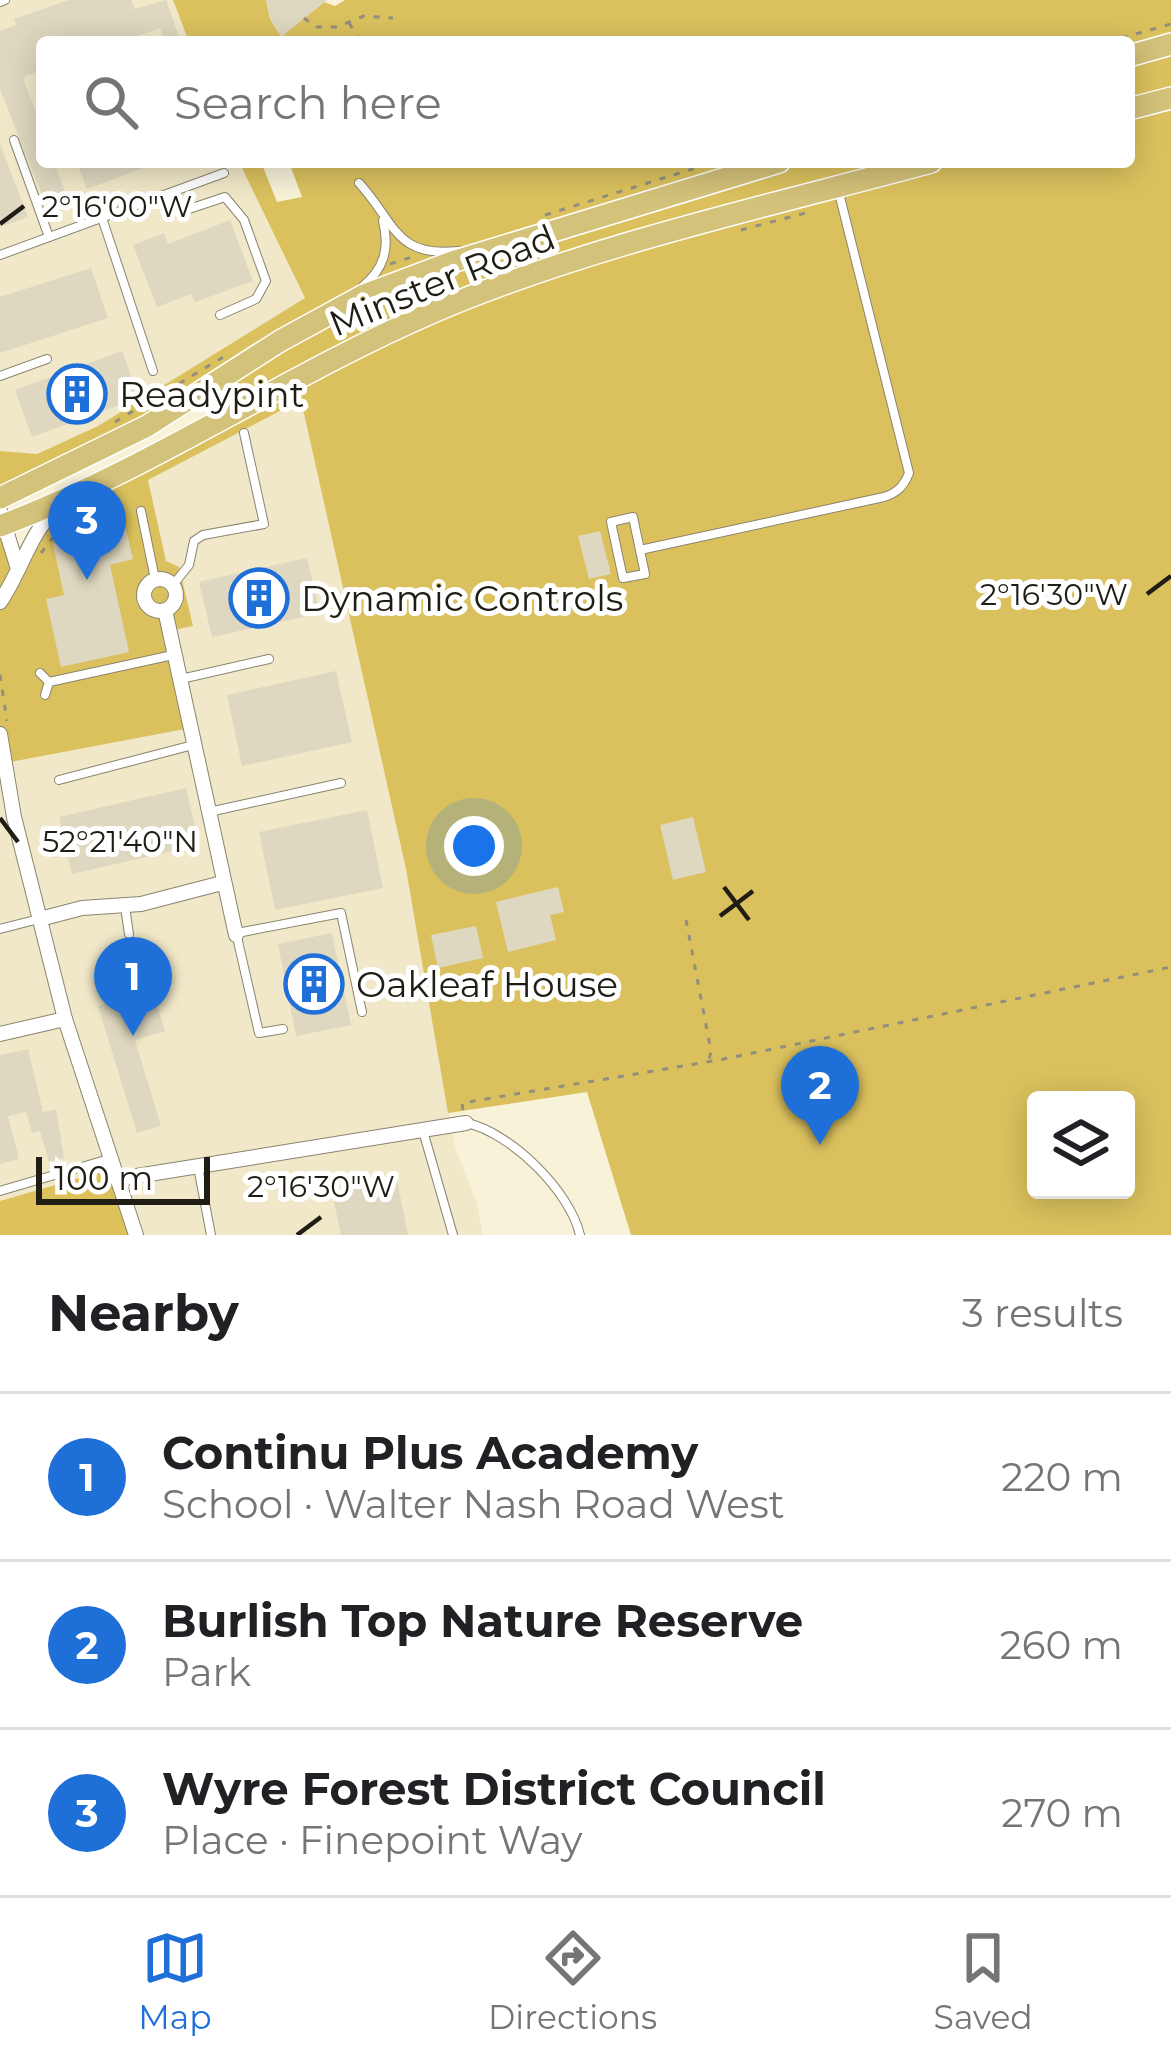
<!DOCTYPE html>
<html lang="en">
<head>
<meta charset="utf-8">
<style>
	:root { --surface:#fff; --page:#f6f6f6; --text:#202124; --muted:#757577; --line:#e0e0e0; --accent:#1f6fd9 }
	body { margin:0; font-family:Montserrat,sans-serif; background:var(--page); color:var(--text) }
	.controls { position:absolute; right:36px; bottom:36px; display:grid; overflow:hidden; border-radius:12px; box-shadow:0 6px 30px #0003 }
	.controls button { width:108px; height:108px; display:grid; place-items:center; padding:0; border:0; border-bottom:3px solid var(--line); background:var(--surface); color:var(--text); font:60px sans-serif }
	.scale { position:absolute; left:36px; bottom:30px; width:174px; box-sizing:border-box; padding-left:12px; border:6px solid #1f1d14; border-top:0; font-size:33px; line-height:42px; white-space:nowrap; color:#1f1d14; -webkit-text-stroke:9px #fff; paint-order:stroke }
	.you { position:absolute; left:474px; top:846px; width:42px; height:42px; margin:-30px; border:9px solid #fff; border-radius:50%; background:#1a73e8; box-shadow:0 0 0 18px #1a73e833 }
	.badge { display:grid; place-items:center; width:78px; height:78px; border-radius:50%; background:var(--accent); color:#fff; font-size:39px; font-weight:700 }
	.pin { position:absolute; translate:-50% -99px; filter:drop-shadow(0 3px 6px #0008) }
	.pin::after { content:''; position:absolute; top:63px; width:42px; height:36px; background:inherit; clip-path:polygon(0 0,100% 0,50% 100%) }
	.list { margin:0; padding:0; list-style:none }
	h2 { display:flex; justify-content:space-between; align-items:center; height:156px; margin:0; padding:0 48px; font-size:51px }
	h2 small { font-size:39px; font-weight:400; color:var(--muted) }
	.list li { display:grid; grid-template-columns:78px 1fr auto; gap:36px; align-items:center; box-sizing:border-box; height:168px; padding:0 48px; border-top:3px solid var(--line) }
	.list b { display:block; font-size:45px; white-space:nowrap }
	.list p { margin:0; font-size:39px; white-space:nowrap; color:var(--muted) }
	.list em { font-size:39px; font-style:normal; color:var(--muted) }
	.icon { flex:none; width:66px; height:66px; fill:none; stroke:currentColor; stroke-width:2; stroke-linecap:round; stroke-linejoin:round }
	.map { position:relative; flex:none; width:1171px; height:1235px; overflow:hidden }
	.search { position:absolute; background:var(--surface); box-shadow:0 6px 30px #0003; left:36px; right:36px; top:36px; height:132px; display:flex; align-items:center; gap:30px; box-sizing:border-box; padding:0 42px; border-radius:12px; color:var(--muted); font-size:45px }
	.sheet { height:660px; background:var(--surface) }
	nav { display:flex; justify-content:space-around; align-items:center; box-sizing:border-box; height:168px; border-top:3px solid var(--line); background:var(--surface); font-size:33px; color:var(--muted) }
	nav a { display:grid; justify-items:center; gap:6px }
	nav .on { color:var(--accent) }
	.map>svg:first-child { display:block }
	.built { fill:#f0e8c8 }
	.green { fill:#dbc15e; fill-rule:evenodd }
	.forest { fill:#ddc25b }
	.building { fill:#dfd8c0 }
	.lines { fill:none; stroke-linecap:round; stroke-linejoin:round }
	.lane-casing { stroke:#8a846e; stroke-width:10 }
	.street-casing { stroke:#8a846e; stroke-width:16 }
	.primary-casing { stroke:#fff; stroke-width:24 }
	.path { stroke:#938e7d; stroke-width:3; stroke-dasharray:6 9; stroke-linecap:butt }
	.lane { stroke:#fff; stroke-width:8 }
	.street { stroke:#fff; stroke-width:14 }
	.primary { stroke:#d3c279; stroke-width:21 }
	.ticks { fill:none; stroke:#1f1d14; stroke-width:4.5 }
	.labels { text-anchor:middle; stroke-width:10; stroke-linejoin:round; paint-order:stroke }
	.street-label { font-size:36px; fill:#1f1d14; stroke:#fff }
	.poi-label { font-size:36px; fill:#1f1d14; stroke:#fff; text-anchor:start }
	.ticks-label { font-size:30px; text-anchor:middle; fill:#1f1d14; stroke:#fff; stroke-width:10; stroke-linejoin:round; paint-order:stroke }
</style>
</head>
<body>
<div class="map">
<svg width="1171" height="1235" viewBox="0 0 1171 1235">
	<rect width="100%" height="100%" fill="#f8f2d9"/>
	<g class="built">
		<polygon points="0,0 173,0 189,42 42,42 42,162 239,162 305,298 98,426 36,454 0,451"/>
		<polygon points="301,399 406,869 455,1147 477,1203 483,1235 136,1235 114,1168 0,1201 0,734 169,631 192,627 166,562 148,480"/>
	</g>
	<path class="green" d="M173 0H266L270 19 281 36 324 2 335 6 345 0H1171V1235H631L587 1092 448 1113 406 869 301 400 148 480 166 561 179 567 193 626 170 631 190 728 5 763 0 734V526L18 568 45 518 240 407 216 383 0 498V451L37 454 98 426 305 298 239 162H261L277 202 302 197 289 162H1129V42H189ZM1036 1100H1126V1190H1036Z"/>
	<polygon class="forest" points="114,1168 136,1235 0,1235 0,1201"/>
	<g class="building">
		<polygon points="69,0 131,0 135,9 166,0 181,42 165,42 160,28 121,42 42,42 42,70 25,76 24,81 42,129 42,162 54,162 69,202 48,210 0,89 0,31 16,25 14,19"/>
		<polygon points="266,0 327,0 281,37 270,19"/>
		<polygon points="0,144 28,217 0,227"/>
		<polygon points="77,162 157,162 157,163 87,189"/>
		<polygon points="230,220 253,281 195,302 191,294 157,307 133,245 164,233 168,244"/>
		<polygon points="91,268 108,318 0,353 0,297"/>
		<polygon points="122,351 139,398 32,437 15,390"/>
		<polygon points="124,522 133,559 110,565 129,652 61,667 46,599 64,595 53,544 82,538 80,532"/>
		<polygon points="600,531 611,574 589,579 578,536"/>
		<polygon points="307,558 320,613 212,637 199,582"/>
		<polygon points="336,671 352,742 242,766 227,695"/>
		<polygon points="186,788 199,845 72,874 59,817"/>
		<polygon points="367,810 383,888 275,910 259,832"/>
		<polygon points="693,817 706,872 673,880 660,825"/>
		<polygon points="558,887 564,912 550,915 556,940 508,952 496,902"/>
		<polygon points="476,926 483,958 438,968 431,935"/>
		<polygon points="332,933 351,1025 296,1036 278,944"/>
		<polygon points="126,998 129,1008 155,1000 165,1031 135,1040 161,1126 137,1133 98,1006"/>
		<polygon points="28,1049 43,1112 56,1109 64,1158 49,1162 40,1131 32,1133 26,1112 8,1116 19,1159 0,1164 0,1055"/>
		<polygon points="397,1180 408,1235 341,1235 332,1193"/>
	</g>
	<g class="lines">
		<g class="lane-casing">
			<g id="lane">
				<polyline points="0,2 5,0"/>
				<polyline points="14,140 49,237"/>
				<path d="M359 183C395 222 395 258 458 251"/>
				<polyline points="166,195 173,208 183,211 225,197 244,220 266,281 256,299 220,315"/>
				<polyline points="102,218 153,371"/>
				<polyline points="0,255 224,173"/>
				<path d="M362 287C384 269 390 249 383 221"/>
				<polyline points="0,376 47,359"/>
				<polyline points="141,511 155,579"/>
				<polygon points="633,517 645,574 623,578 611,522"/>
				<path d="M640 550 884 497C897 493 904 486 909 473L838 189"/>
				<polyline points="173,585 189,565 194,541 203,535 264,524 244,433"/>
				<polyline points="40,673 49,682 45,695"/>
				<polyline points="181,679 269,659"/>
				<polyline points="49,682 173,655"/>
				<polyline points="59,780 193,745"/>
				<polyline points="209,812 341,783"/>
				<polyline points="125,907 129,934"/>
				<polyline points="0,929 39,919"/>
				<polyline points="237,933 341,913 362,1012"/>
				<polyline points="237,937 259,1033 283,1029"/>
				<path d="M467 1123C511 1133 570 1191 580 1235"/>
				<polyline points="423,1131 453,1235"/>
				<polyline points="198,1167 211,1235"/>
				<polyline points="0,1191 109,1159"/>
			</g>
		</g>
		<g class="street-casing">
			<g id="street">
				<polyline points="0,511 18,569"/>
				<circle cx="160" cy="595" r="16"/>
				<path d="M0 602C22 570 29 534 58 506"/>
				<polyline points="165,610 236,935"/>
				<polyline points="0,734 14,817 65,1019 136,1235"/>
				<polyline points="40,919 82,908 141,904 222,883"/>
				<polyline points="0,1034 65,1019"/>
				<polyline points="118,1179 466,1123"/>
			</g>
		</g>
		<g class="primary-casing">
			<g id="primary">
				<polyline points="1129,56 1171,44"/>
				<polyline points="1129,109 1171,98"/>
				<polyline points="0,498 147,426 280,341 364,295 452,262 779,162"/>
				<path d="M0 526C151 469 285 376 433 312 587 246 769 206 931 162"/>
			</g>
		</g>
		<g class="path">
			<polyline points="304,18 316,27"/>
			<polyline points="349,23 361,42"/>
			<polyline points="311,42 317,27 337,27 364,16 393,18"/>
			<polyline points="1107,42 1171,24"/>
			<polyline points="545,215 715,162"/>
			<polyline points="741,230 813,211"/>
			<polyline points="390,264 415,256"/>
			<polyline points="115,422 230,353"/>
			<polyline points="41,553 68,518"/>
			<polyline points="0,675 7,721"/>
			<polyline points="686,920 711,1051 709,1060"/>
			<polyline points="463,1110 462,1103 719,1060 1171,967"/>
		</g>
		<use href="#lane" class="lane"/>
		<use href="#street" class="street"/>
		<use href="#primary" class="primary"/>
	</g>
	<path class="ticks" d="M0 224 24 206M1147 594 1171 576M0 818 18 842M724 887 749 920M720 916 753 891M297 1235 321 1217"/>
	<defs>
		<g id="building-ring" transform="scale(3)"><circle r="9.5" fill="#fff" stroke="#1f6fd9" stroke-width="1.5"/><path d="M-4-6H4V6H1V3H-1V6H-4ZM-2.5-4.3h1.7v1.8h-1.7ZM.8-4.3h1.7v1.8H.8ZM-2.5-1h1.7V.8h-1.7ZM.8-1h1.7V.8H.8Z" fill="#1f6fd9"/></g>
	</defs>
	<g fill-rule="evenodd">
		<use href="#building-ring" x="77" y="394"/>
		<use href="#building-ring" x="259" y="598"/>
		<use href="#building-ring" x="314" y="984"/>
	</g>
	<g class="labels">
		<g class="street-label">
			<text transform="translate(442 280) rotate(-22)" y="13">Minster Road</text>
		</g>
		<g class="poi-label">
			<text x="119" y="407">Readypint</text>
			<text x="301" y="611">Dynamic Controls</text>
			<text x="356" y="997">Oakleaf House</text>
		</g>
	</g>
	<g class="ticks-label">
		<text x="117" y="217">2°16'00"W</text>
		<text x="1054" y="605">2°16'30"W</text>
		<text x="120" y="852">52°21'40"N</text>
		<text x="321" y="1197">2°16'30"W</text>
	</g>
</svg>
<div class="controls">
<button><svg class="icon" aria-label="layers" viewBox="0 0 24 24"><path d="M12 4l9 5-9 5-9-5zM3 14l9 5 9-5"/></svg></button>
</div>
<div class="scale">100 m</div>
<div class="you"></div>
<div class="pin badge" style="left:133px;top:1036px">1</div>
<div class="pin badge" style="left:820px;top:1145px">2</div>
<div class="pin badge" style="left:87px;top:580px">3</div>
<div class="search"><svg class="icon" aria-label="search" viewBox="0 0 24 24"><circle cx="10" cy="10" r="6"/><path d="M15 15l6 6"/></svg>Search here</div>
</div>
<section class="sheet">
<h2>Nearby<small>3 results</small></h2>
<ul class="list">
<li><span class="badge">1</span><div><b>Continu Plus Academy</b><p>School · Walter Nash Road West</p></div><em>220 m</em></li>
<li><span class="badge">2</span><div><b>Burlish Top Nature Reserve</b><p>Park</p></div><em>260 m</em></li>
<li><span class="badge">3</span><div><b>Wyre Forest District Council</b><p>Place · Finepoint Way</p></div><em>270 m</em></li>
</ul>
</section>
<nav>
<a class="on"><svg class="icon" aria-label="map" viewBox="0 0 24 24"><path d="M3 6l6-2 6 2 6-2v14l-6 2-6-2-6 2zM9 4v14M15 6v14"/></svg>Map</a>
<a><svg class="icon" aria-label="directions" viewBox="0 0 24 24"><path d="M12 3l9 9-9 9-9-9zM9 14v-3h6M13 9l2 2-2 2"/></svg>Directions</a>
<a><svg class="icon" aria-label="saved" viewBox="0 0 24 24"><path d="M7 4h10v16l-5-4-5 4z"/></svg>Saved</a>
</nav>
</body>
</html>
